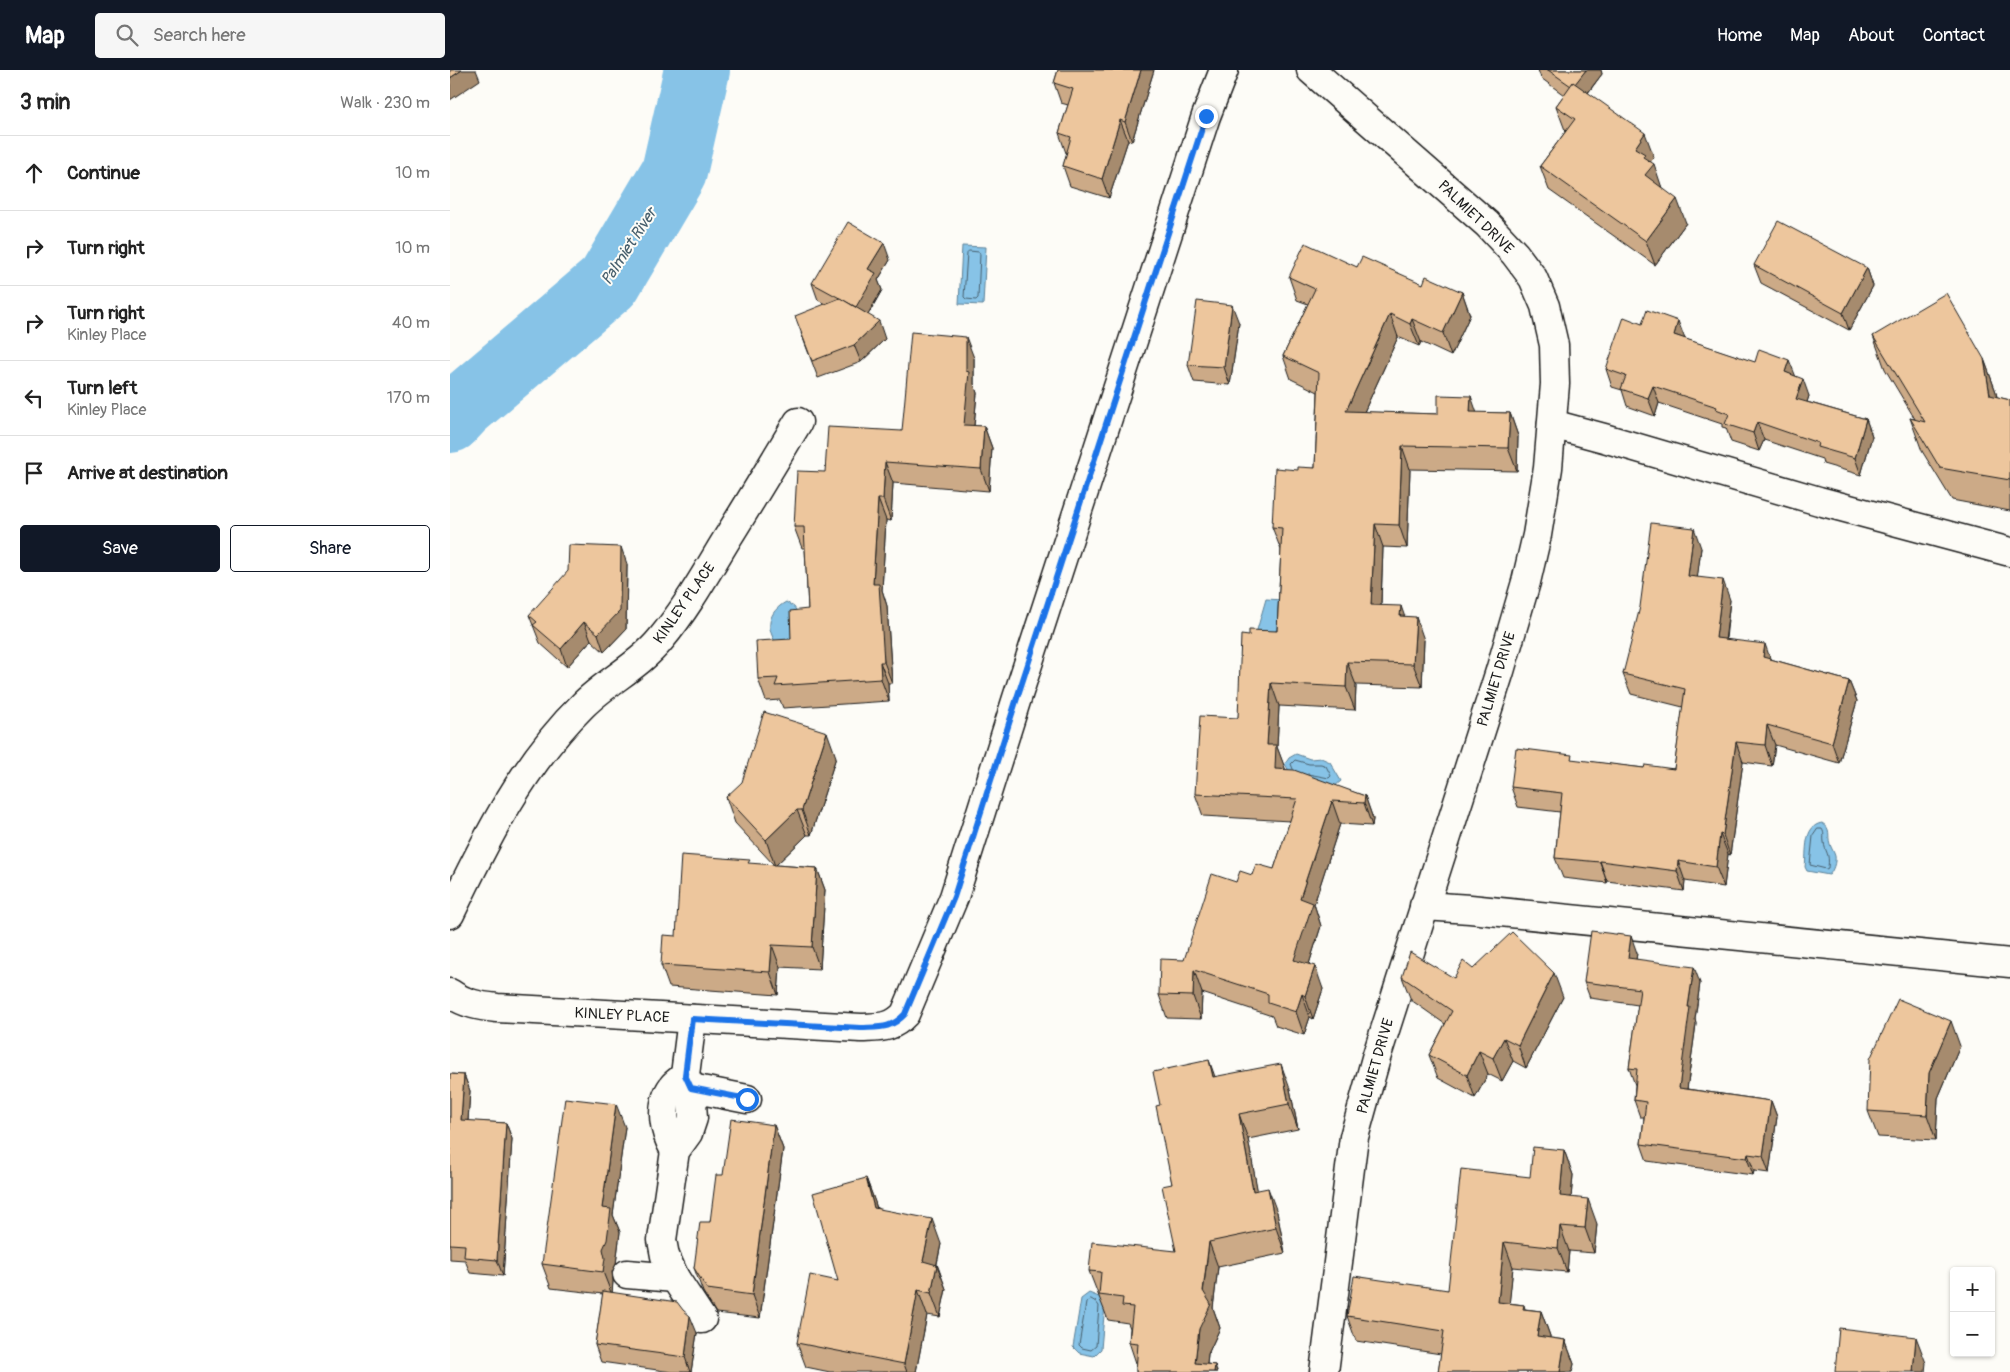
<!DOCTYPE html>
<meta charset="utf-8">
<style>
body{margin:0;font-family:Pangolin,sans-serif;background:#f6f6f6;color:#222}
.controls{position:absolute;right:15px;bottom:15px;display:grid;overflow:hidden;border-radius:5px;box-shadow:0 1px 4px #0004}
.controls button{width:45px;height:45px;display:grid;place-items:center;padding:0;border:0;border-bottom:1px solid #e0e0e0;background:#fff;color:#222;font:25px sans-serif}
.stop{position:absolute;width:15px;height:15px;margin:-11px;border:4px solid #1a73e8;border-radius:50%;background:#fff}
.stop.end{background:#1a73e8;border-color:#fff;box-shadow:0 1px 5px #0008}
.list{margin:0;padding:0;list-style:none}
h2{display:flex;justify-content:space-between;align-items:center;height:65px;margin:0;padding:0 20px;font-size:21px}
h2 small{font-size:16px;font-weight:400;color:#767676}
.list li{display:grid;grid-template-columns:32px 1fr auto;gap:15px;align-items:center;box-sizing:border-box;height:75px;padding:0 20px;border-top:1px solid #e0e0e0}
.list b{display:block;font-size:19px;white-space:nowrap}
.list p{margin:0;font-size:16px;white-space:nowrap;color:#767676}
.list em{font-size:16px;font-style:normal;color:#767676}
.actions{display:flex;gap:10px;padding:15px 20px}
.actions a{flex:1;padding:11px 0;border:1px solid #111827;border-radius:5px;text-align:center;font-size:18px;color:#111827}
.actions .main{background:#111827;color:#fff}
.icon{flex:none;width:28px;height:28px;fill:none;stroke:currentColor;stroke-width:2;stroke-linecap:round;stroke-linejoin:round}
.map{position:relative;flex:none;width:1560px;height:1302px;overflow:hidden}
header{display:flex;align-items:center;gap:30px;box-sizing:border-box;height:70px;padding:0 25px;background:#111827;color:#fff}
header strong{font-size:24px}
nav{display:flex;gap:28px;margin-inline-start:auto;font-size:18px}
.search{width:350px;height:45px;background:#f6f6f6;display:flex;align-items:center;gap:12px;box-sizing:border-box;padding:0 18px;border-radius:5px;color:#767676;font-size:19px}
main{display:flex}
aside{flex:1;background:#fff}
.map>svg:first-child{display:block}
.water{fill:#87c3e7;stroke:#5c8096}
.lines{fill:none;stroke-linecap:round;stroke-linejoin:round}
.shore{stroke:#475f6d;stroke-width:1}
.river{stroke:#87c3e7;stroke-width:66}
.minor-casing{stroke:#1c1c1c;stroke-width:31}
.minor{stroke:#fdfcf7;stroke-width:28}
.wall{fill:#ccaa87;stroke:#1c1c1c}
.shaded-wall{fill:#a68b6e;stroke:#1c1c1c}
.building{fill:#edc69d;stroke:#1c1c1c}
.route{stroke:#1a73e8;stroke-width:6}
.labels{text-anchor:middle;stroke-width:4;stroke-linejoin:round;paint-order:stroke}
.street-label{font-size:15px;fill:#1c1c1c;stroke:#fdfcf7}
.water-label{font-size:16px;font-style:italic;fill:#475f6d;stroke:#fdfcf7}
</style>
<header>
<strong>Map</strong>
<div class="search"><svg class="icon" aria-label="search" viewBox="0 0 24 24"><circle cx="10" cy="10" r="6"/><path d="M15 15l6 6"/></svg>Search here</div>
<nav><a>Home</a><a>Map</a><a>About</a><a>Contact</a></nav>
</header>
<main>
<aside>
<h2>3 min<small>Walk · 230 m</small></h2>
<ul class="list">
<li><svg class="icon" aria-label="ahead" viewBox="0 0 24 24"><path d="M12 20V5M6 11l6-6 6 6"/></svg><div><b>Continue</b></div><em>10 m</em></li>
<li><svg class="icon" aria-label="right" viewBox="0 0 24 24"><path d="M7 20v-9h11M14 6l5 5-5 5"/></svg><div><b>Turn right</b></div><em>10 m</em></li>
<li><svg class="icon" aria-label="right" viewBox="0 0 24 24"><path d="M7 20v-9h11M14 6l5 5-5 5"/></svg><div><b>Turn right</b><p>Kinley Place</p></div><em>40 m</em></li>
<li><svg class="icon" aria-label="left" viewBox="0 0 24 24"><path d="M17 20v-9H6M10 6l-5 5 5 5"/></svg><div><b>Turn left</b><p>Kinley Place</p></div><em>170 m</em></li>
<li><svg class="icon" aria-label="arrive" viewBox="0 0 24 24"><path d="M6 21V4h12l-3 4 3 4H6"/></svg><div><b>Arrive at destination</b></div></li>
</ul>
<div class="actions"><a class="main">Save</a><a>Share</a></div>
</aside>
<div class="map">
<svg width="1560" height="1302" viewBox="0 0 1560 1302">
<rect width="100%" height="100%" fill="#fdfcf7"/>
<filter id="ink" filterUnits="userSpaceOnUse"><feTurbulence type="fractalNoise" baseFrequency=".02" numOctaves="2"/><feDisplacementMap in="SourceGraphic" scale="10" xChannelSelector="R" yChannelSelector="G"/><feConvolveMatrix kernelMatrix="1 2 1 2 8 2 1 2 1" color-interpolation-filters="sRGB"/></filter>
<g filter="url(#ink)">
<!-- water -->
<g class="water">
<path d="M512,176L536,177L533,235L509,234Z"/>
<path d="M816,529L834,530L831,581L811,580L807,560Z"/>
<path d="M336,532L344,537L350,546C342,559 338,558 343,574H327C315,558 318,542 336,532Z"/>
<path d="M846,684L860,689L871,688L880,692L891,711L885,716L839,701L835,694L839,688Z"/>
<path d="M1372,753C1382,759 1377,765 1380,774C1381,778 1384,782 1385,786C1386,792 1383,801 1379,805L1357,801L1355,797C1357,782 1353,756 1372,753Z"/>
<path d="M639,1223L649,1227L655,1234L651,1279L644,1286L629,1283L623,1277L631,1229Z"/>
</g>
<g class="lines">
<!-- shore -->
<g class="shore">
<path d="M519,181L529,182L530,184L528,228L526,230L516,229L514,227L517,183Z"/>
<path d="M843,699L841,694L845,690L859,694H871L876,696L881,706L879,708L858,704"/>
<path d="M1368,759H1372C1375,764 1373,766 1374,772C1375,783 1380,782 1378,798L1376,799L1360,795L1363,766Z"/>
<path d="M641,1229L646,1232L649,1236L646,1276L641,1280L632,1278L629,1275L636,1233Z"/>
</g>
<!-- river -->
<path class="river" d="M0,350L12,337L159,212L224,102L247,0"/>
<!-- minor casing -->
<g class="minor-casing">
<g id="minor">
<path d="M861,0L1037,154L1065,184L1083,208L1095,236L1104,275L1105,314L1098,398L1087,465L1076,512L1050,601L926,988L904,1067L874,1302"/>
<path d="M1102,354L1154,368L1369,431L1560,482"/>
<path d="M974,836L1020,839L1560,893"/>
<path d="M0,844C36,769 73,694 133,635C157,611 189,596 211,569C236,539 255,505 275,472C300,432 324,392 348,352"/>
<path d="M0,923C15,934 30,936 47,938L411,958C430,957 441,959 455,944L504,827L567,628L756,46L774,0"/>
<path d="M242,949L235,1005L241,1018L243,1048L238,1063L225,1081L212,1170L215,1186L225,1208L252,1249"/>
<path d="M241,1018L297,1029"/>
<path d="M225,1081C214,1062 208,1036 223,1016C226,1012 232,1009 235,1005"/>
<path d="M177,1204L225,1208"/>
</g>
</g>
<!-- minor -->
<use href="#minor" class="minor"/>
</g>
<!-- wall -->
<g class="wall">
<path d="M608,0H704L682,71L678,70L659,128L620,116L613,96L617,83H616L609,63L618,35L611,33L604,13Z"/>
<path d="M1088,0H1151L1152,4L1138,23L1204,87L1200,92L1212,118L1236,153L1205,195L1099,120L1090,96L1116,61L1115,60L1106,36L1114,25L1091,8Z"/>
<path d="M440,190L428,210L432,220L418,245L435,269L411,292L368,308L351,263L375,234L368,230L362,213Z"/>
<path d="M1304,195L1417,198L1423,216L1399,260L1311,213Z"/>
<path d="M907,197L973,214L1012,222L1020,245L1001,286L971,272L969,276L948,267L914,342L988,344L1027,343H1060L1068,366L1067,401L960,399L957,478L933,477L931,535L954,547L974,570L972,617L906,615L905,640L829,636L827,677L835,699L915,726L923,749L922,756L890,754L864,834L871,856L859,894L873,919L863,949L860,947L854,965L826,956L822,946L752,923L751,949L717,948L709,925L734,890L786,812L802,805L824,799L840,751L753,746L745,724L788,648L799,566L827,561L831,480L822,457L848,400L865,398L868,322L841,309L833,286L858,234L847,230L839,207Z"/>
<path d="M789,253L780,315L744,312L738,295Z"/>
<path d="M1192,254L1235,269L1345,306L1359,326L1357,332L1416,349L1422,366L1411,405L1373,394L1372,389L1314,370L1309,381L1281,372L1276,358L1272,357V354L1209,333L1205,346L1177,336L1172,320L1162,317L1156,299Z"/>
<path d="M1423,266L1534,289L1546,322L1547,327L1560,330V441L1502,430L1472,381L1460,348L1465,349L1435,299Z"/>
<path d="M524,288V314L527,323L524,356H534L542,378L539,421L443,413L441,451L436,450L432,520L437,536L442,613H438L439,631L333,638L330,630L316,631L308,609L341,569L358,539L355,478H352L344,457L375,402L452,361Z"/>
<path d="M1251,478L1247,507L1280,530L1276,569L1320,589L1399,611L1407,631L1389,693L1325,675L1322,696L1293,692L1280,785L1278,784L1274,817L1235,811L1234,821L1157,811V813L1113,808L1105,788L1110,742L1068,737L1061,717L1123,690L1194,698L1224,699L1233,637L1181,624L1173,604Z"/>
<path d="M177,494L176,559L154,582L141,570L117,597L90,573L79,545Z"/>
<path d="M386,687L361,765H357L326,795L367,798L375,820L370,899L330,897L328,925L219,917L211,895L226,866L324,795L285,753L276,727Z"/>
<path d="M1187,883L1186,889L1250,913L1245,949L1246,954L1237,1019L1321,1031L1327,1047L1319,1103L1304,1101L1303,1105L1197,1091L1191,1074L1194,1047H1190L1184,1030L1185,1015L1179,998L1188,935L1140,928L1134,912Z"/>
<path d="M1023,899L1113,927L1076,998L1063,991L1052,1011L1038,1004L1025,1028L988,1008L979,985L995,954L961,930L952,907L1004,908Z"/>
<path d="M1510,976L1488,1028L1486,1070L1428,1067L1418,1041Z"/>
<path d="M0,1004L14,1005L20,1021L18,1051L56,1053L62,1069L53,1206L20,1203L15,1190L0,1189Z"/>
<path d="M765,1007L840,1019L848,1059L798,1069L807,1120L827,1142L835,1183L768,1197L763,1238L770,1258L758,1284L757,1294L765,1295L767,1302H686V1293L679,1272L680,1258L678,1253L658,1250L639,1201L726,1181L722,1114L710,1035Z"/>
<path d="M324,1055L333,1079L310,1248L266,1243L253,1222L244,1198L260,1152L273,1105Z"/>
<path d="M175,1057L163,1145L170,1162L166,1194L162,1202L163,1211L162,1222L247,1263L241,1302H222L151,1292L145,1275L153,1224L101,1218L92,1194Z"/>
<path d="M1114,1080L1123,1105L1121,1127L1147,1154L1144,1183L1119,1181L1117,1202L1063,1197L1059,1233L1074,1235L1075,1239L1091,1241L1100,1266V1268L1115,1270L1124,1294L1122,1302H988L991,1284L906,1271L897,1246L998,1220L1080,1107Z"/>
<path d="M416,1108L427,1138L491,1174L487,1194L496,1219L490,1247L477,1245L466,1302H380L356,1297L347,1273L388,1211Z"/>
</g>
<!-- shaded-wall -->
<g class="shaded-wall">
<path d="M12,0H26L30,10L0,30V8Z"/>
<path d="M691,0H704L682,71L675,52Z"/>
<path d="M1136,0H1151L1152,4L1129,34L1122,17Z"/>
<path d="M670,50L678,70L659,128L652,109Z"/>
<path d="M1195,63L1204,87L1199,94H1204L1212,118L1204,129L1185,78Z"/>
<path d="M1227,129L1236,153L1205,195L1196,171Z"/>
<path d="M434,173L440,190L428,210L432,220L412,254L406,237L418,199Z"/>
<path d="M1417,198L1423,216L1399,260L1393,243Z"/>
<path d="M1012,222L1020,245L1001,286L993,263Z"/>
<path d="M782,235L789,253L780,315L774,297Z"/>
<path d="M940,244L948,267L904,364L896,341Z"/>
<path d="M962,249L971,272L969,276L960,254Z"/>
<path d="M429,251L435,269L411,292L404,275Z"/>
<path d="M1228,251L1235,269L1224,265Z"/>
<path d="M516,267L524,288V314L527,323L522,377L514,355Z"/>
<path d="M1534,289L1546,322L1552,358L1540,325Z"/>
<path d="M1339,290L1346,307L1335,302Z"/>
<path d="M1353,309L1359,326L1352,347L1346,329Z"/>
<path d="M1203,316L1209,333L1205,346L1198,328Z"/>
<path d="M1021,326L1029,349L1020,342Z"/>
<path d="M1060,343L1068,366L1067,401L1058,378Z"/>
<path d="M1416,349L1422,366L1411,405L1405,388Z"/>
<path d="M1307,352L1314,370L1309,381L1303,363Z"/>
<path d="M534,356L542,378L539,421L531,399Z"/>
<path d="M952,376L960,399L957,478L949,455Z"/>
<path d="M435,392L443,413L441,451L433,429Z"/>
<path d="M428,429L436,450L432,520L437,536L442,613L434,592L423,514Z"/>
<path d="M925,454L933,477L930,558L921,535Z"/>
<path d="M1244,458L1251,478L1245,527L1238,506Z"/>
<path d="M171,477L177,494L176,559L154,582L148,564Z"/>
<path d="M1273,510L1280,530L1273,588L1266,568Z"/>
<path d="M951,536L959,559L950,546Z"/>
<path d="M966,547L974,570L972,617L963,594Z"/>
<path d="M134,552L141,570L117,597L111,579Z"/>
<path d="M1315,574L1322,594L1313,587Z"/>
<path d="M430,592L438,613L439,631L431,609Z"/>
<path d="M897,592L906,615L905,640L896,617Z"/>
<path d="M1399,611L1407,631L1389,693L1382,673Z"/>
<path d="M821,613L829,636L827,677L835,698L833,722L817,675Z"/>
<path d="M1317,655L1325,675L1322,696L1315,675Z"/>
<path d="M377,662L386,687L361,765L352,740Z"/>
<path d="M1286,672L1293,692L1280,785L1273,765Z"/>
<path d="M915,726L923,749L922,756L914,733Z"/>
<path d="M882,731L890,754L864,834L871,856L853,913L844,890L850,828Z"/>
<path d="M347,740L357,765L325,796L316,770Z"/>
<path d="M1270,764L1278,784L1274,817L1266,797Z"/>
<path d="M1150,791L1157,811V813L1150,792Z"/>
<path d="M1228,791L1235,811L1234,821L1227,801Z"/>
<path d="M367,798L375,820L370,899L362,877Z"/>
<path d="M1181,866L1187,883L1184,904L1178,888Z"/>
<path d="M322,875L330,897L328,925L320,902Z"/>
<path d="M865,896L873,919L863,949L855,926Z"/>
<path d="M1244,897L1250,913L1245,949L1246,954L1235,1034L1229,1018L1238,937Z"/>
<path d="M744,900L752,923L751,949L743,926Z"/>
<path d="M1104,903L1113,927L1076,998L1068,975Z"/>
<path d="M852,924L860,947L854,965L846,942Z"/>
<path d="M1501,951L1510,976L1488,1028L1486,1070L1477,1045L1479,1003Z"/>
<path d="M1054,968L1063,991L1052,1011L1043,988Z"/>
<path d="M1029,981L1038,1004L1025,1028L1017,1005Z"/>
<path d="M759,990L768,1015L763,1007Z"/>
<path d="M831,994L840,1019L848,1059L839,1034Z"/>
<path d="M14,1005L20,1021L17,1066L11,1050Z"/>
<path d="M1321,1031L1327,1047L1319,1103L1313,1086Z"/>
<path d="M166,1034L175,1057L163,1145L170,1162L166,1194L162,1202L163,1211L162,1225L153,1202L152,1138Z"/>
<path d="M789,1044L798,1069L812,1145L803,1121Z"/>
<path d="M56,1053L62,1069L53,1206L47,1190Z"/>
<path d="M324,1055L333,1079L310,1248L302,1225Z"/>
<path d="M1114,1080L1123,1105L1119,1151L1110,1126Z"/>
<path d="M1298,1084L1304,1101L1303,1105L1297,1088Z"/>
<path d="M416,1108L425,1132L433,1162L424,1138Z"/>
<path d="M818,1118L827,1142L835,1183L826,1158Z"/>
<path d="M1138,1129L1147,1154L1144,1183L1135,1158Z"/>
<path d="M482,1149L491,1174L482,1216L473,1191Z"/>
<path d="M1110,1156L1119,1181L1117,1202L1108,1178Z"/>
<path d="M759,1172L768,1197L763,1238L770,1258L758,1284L756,1302L745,1293Z"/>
<path d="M1054,1172L1063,1197L1057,1257L1048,1232Z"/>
<path d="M487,1195L496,1219L490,1247L481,1223Z"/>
<path d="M468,1220L477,1245L466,1302H457L454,1294Z"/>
<path d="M1091,1241L1100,1266L1096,1291L1087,1266Z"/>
<path d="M240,1246L247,1263L241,1302H240L235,1287Z"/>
<path d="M1466,1267L1476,1293L1475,1302H1463Z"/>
<path d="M1115,1270L1124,1294L1122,1302H1110Z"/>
<path d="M765,1295L767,1302H764Z"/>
</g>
<!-- building -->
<g class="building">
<path d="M0,0H12L0,8Z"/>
<path d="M608,0H691L675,52L670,50L652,109L613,96L621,67L609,63L623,19L604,13Z"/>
<path d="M1098,0H1136L1125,14L1123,12L1121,16Z"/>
<path d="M1123,12L1195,63L1185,78L1195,84L1193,87L1204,94L1195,105L1227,129L1196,171L1090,96L1125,49L1106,36Z"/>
<path d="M1328,151L1417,198L1393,243L1304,195Z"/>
<path d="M398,152L434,173L418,199L426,203L406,237L362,213Z"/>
<path d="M855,173L907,197L912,187L973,214L976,206L1012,222L993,263L962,249L960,254L940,244L896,341L988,344V325L1021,326L1020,342L1060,343L1058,378L952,376L949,455L925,454L921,535L951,536L950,546L966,547L963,594L897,592L896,617L821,613L817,675H826L825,699L844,700L915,726L914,733L882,731L850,828L863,833L844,890L865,896L855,926L852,924L846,942L818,933V924L744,900L743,926L709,925L710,889L734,890L762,804L786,812L790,801L802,805L806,794L824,799L847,729L745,724L750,646L788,648L791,565L799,566V560L827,561L832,458L822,457L825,398L848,400V397L865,398L869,303L833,286L865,219L839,207Z"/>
<path d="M1496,223L1534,289L1540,325L1560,330V410L1490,398L1460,348L1475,352L1423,266Z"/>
<path d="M390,228L429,251L404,275L362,291L345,246Z"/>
<path d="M747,231L782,235L774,297L738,295Z"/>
<path d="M1197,240L1228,251L1224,265L1305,292L1309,279L1339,290L1335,302L1353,309L1346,329L1416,349L1405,388L1367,377L1368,373L1307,352L1303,363L1275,354L1279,344L1266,339L1267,337L1203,316L1198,328L1171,319L1176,306L1156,299L1174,247L1192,254Z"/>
<path d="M461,262L516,267V301L519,302L514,355L534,356L531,399L435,392L433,429H428L423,514H429L434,592H430L431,609L325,616L328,608L308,609L306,571L341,569L340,541L358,539L354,457H344L347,401L375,402L378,357L452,361Z"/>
<path d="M1201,453L1244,458L1238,506L1273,510L1266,568L1315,574L1313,587L1399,611L1382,673L1317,655L1315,675L1286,672L1273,765L1270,764L1266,797L1228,791L1227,801L1150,791V792L1105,788L1112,723L1061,717L1066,678L1122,685L1121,689L1194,698L1195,695L1224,699L1235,619L1173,604L1190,537Z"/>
<path d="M119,475L171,477L170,541L148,564L134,552L111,579L83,555L87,552L79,545L118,501Z"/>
<path d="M314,642L377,662L352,740H347L316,770L276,727L292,712Z"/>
<path d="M231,785L300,790L298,793L367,798L362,877L322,875L320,902L211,895L213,865L226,866Z"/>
<path d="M1141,861L1181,866L1178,888L1244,897L1238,937H1240L1229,1018L1321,1031L1313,1086L1298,1084L1297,1088L1191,1074L1196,1032L1184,1030L1187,999L1179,998L1190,919L1134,912Z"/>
<path d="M1062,862L1104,903L1068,975L1054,968L1043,988L1029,981L1017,1005L979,985L1002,941L952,907L960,882L1004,908L1013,891L1023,899Z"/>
<path d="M1448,929L1501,951L1479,1003L1477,1045L1418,1041L1420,989Z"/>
<path d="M759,990L763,1007L831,994L839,1034L789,1044L803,1121L818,1118L826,1158L759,1172L753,1221L761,1234L749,1259L745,1293L765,1295L764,1302H686L688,1273L679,1272L683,1237L672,1236L673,1228L649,1225L651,1202L639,1201L642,1172L726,1181L712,1116L722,1114L706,1036L710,1035L703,1002Z"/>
<path d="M0,1004L14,1005L11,1050L56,1053L47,1190L14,1187L15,1175L0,1174Z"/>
<path d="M115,1028L166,1034L152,1138L161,1139L157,1170L153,1179L155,1188L153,1202L92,1194Z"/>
<path d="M281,1049L324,1055L302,1225L257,1219L244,1198L250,1152H260L266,1105H273Z"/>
<path d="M1083,1077L1114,1080L1110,1126L1138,1129L1135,1158L1110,1156L1108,1178L1054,1172L1048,1232L1074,1235L1073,1239L1091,1241L1087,1266L1115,1270L1110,1302H988L994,1261L897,1246L904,1206L998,1220L1011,1099L1080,1107Z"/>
<path d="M416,1108L424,1138L482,1149L473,1191L487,1195L481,1223L468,1220L454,1294L347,1273L360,1205L388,1211L363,1123Z"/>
<path d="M153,1221L227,1232L233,1240L240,1246L235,1287L145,1275Z"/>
<path d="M1389,1258L1466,1267L1463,1302H1385Z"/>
</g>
</g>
<g class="lines" filter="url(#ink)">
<!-- route -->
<path class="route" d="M297,1029L241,1018L235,1005L242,949L411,958C430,957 441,959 455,944L504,827L567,628L756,46"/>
</g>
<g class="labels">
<!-- street labels -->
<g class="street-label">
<text transform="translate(1026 147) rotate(44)" y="5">PALMIET DRIVE</text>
<text transform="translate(234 533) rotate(-55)" y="5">KINLEY PLACE</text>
<text transform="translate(1046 609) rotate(-73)" y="5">PALMIET DRIVE</text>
<text transform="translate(172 945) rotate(3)" y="5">KINLEY PLACE</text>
<text transform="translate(925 996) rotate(-74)" y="5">PALMIET DRIVE</text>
</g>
<!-- water labels -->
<g class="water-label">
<text transform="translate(178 176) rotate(-57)" y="6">Palmiet River</text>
</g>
</g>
</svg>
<div class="controls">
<button>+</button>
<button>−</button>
</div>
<div class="stop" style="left:297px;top:1029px"></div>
<div class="stop end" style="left:756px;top:46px"></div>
</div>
</main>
